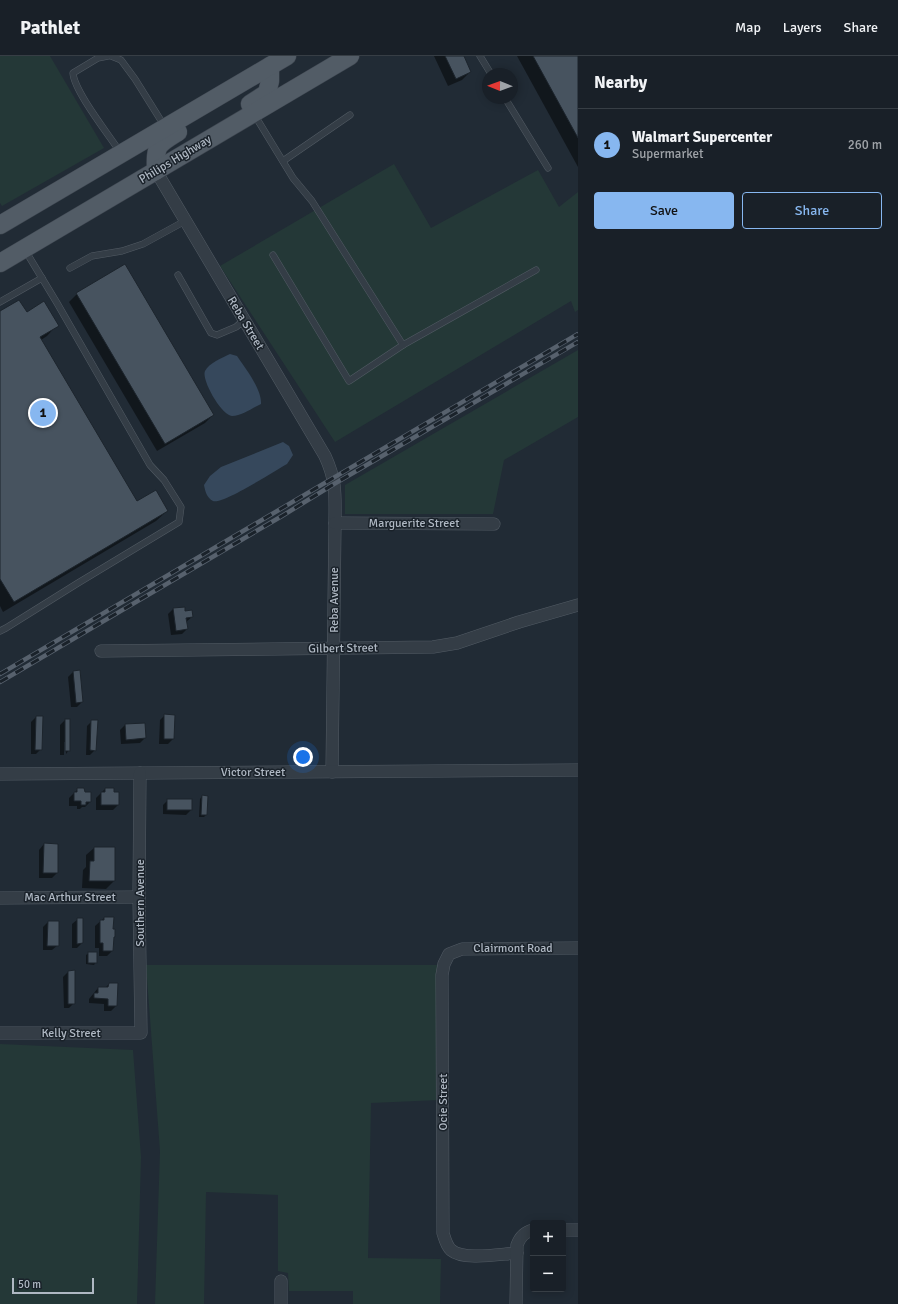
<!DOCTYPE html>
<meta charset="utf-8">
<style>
body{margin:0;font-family:Signika,sans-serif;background:#262d34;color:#f1f3f6}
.controls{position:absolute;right:12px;bottom:12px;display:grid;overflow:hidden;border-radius:4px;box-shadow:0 2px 10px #0003}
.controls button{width:36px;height:36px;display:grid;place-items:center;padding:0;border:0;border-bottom:1px solid #373e45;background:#192028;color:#f1f3f6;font:20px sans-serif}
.compass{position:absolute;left:482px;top:12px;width:36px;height:36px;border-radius:50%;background:#192028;box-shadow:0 2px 10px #0003;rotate:271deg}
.scale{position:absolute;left:12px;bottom:10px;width:82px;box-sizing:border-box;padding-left:4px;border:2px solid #afb8c3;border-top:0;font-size:11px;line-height:14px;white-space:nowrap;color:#afb8c3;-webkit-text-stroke:3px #1a222a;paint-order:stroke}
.you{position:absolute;left:303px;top:701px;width:14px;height:14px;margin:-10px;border:3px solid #fff;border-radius:50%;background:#1a73e8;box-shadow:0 0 0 6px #1a73e833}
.badge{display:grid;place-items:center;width:26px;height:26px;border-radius:50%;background:#87b7f0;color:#111;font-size:13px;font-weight:700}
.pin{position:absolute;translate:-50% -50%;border:2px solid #fff;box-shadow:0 1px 4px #0006}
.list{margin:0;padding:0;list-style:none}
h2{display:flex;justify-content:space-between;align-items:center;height:52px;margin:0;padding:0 16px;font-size:17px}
h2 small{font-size:13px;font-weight:400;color:#9fa3a8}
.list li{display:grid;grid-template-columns:26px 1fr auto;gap:12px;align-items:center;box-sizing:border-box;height:72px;padding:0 16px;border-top:1px solid #373e45}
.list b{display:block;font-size:15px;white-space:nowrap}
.list p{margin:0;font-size:13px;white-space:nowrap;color:#9fa3a8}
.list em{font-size:13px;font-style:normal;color:#9fa3a8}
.actions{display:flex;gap:8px;padding:12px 16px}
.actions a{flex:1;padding:9px 0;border:1px solid #87b7f0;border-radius:4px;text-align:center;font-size:14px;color:#87b7f0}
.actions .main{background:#87b7f0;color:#111}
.map{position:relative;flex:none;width:578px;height:1248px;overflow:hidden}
header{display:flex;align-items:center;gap:24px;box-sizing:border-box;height:56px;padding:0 20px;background:#192028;border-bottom:1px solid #373e45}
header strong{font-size:19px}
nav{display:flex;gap:22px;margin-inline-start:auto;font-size:14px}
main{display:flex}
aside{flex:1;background:#192028}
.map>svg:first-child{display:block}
.green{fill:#243837}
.water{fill:#36485c}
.shadow{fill:#0007}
.building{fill:#47535f;stroke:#1c242c}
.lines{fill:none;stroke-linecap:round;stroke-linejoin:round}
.lane-casing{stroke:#525b64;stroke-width:7}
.street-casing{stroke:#525b64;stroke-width:13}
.primary-casing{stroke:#3e4650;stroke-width:19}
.lane{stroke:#343d46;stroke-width:6}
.street{stroke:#343d46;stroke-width:12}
.primary{stroke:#525c66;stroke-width:18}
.rail-casing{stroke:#57616d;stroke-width:4.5}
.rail{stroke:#1a222a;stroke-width:3;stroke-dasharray:9;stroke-linecap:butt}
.labels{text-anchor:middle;stroke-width:3;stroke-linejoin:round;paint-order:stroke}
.street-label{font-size:12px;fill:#afb8c3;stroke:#1a222a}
</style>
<header>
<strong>Pathlet</strong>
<nav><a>Map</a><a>Layers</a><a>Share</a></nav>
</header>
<main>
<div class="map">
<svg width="578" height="1248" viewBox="0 0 578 1248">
<rect width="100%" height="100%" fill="#212b35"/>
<!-- green -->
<g class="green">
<path d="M0,0H50L104,92L2,150L0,147Z"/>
<path d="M394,108L431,172L538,114L559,151L578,136V254L575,256L571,245L335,386L220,210Z"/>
<path d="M578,294V361L504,404L493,458H345V429Z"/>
<path d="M146,909H439V1044L371,1047L368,1202L441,1203L440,1248H353V1235H289L288,1217L278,1215V1139L206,1136L204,1248H155L160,1095Z"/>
<path d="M0,988L133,994L141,1101L137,1248H0Z"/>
</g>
<!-- water -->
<g class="water">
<path d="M230,298L237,300C245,312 262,333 261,348C252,352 242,360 232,360C222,360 201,324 205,315C209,307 222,302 230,298Z"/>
<path d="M283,386L289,390L293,399L287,408C276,414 222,449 213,445C207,442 205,435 204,429L210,420L221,411Z"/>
</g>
<!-- shadow -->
<g class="shadow">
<path d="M434,0H463L470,16L462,24L448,30Z"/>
<path d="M517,0H578V111Z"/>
<path d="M77,238L213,359L205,367L157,395L69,246Z"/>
<path d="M0,256L26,257L57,269L47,280L41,284L137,446L167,455L156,465L3,556L0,550Z"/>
<path d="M173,553L185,556L192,561L186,566L187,573L182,578L171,579L168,558Z"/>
<path d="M79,615L82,646L77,651H71L68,621L73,616Z"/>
<path d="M165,659L173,683L168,688H159L160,664Z"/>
<path d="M36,661L41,693L36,698H31V666Z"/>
<path d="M65,664L69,694L66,698V686H64V699H60V669Z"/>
<path d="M92,665L95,694L90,699H86L87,670Z"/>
<path d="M125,669L145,682L140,687L121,688L120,674Z"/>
<path d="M78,733L84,737L90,746L85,751H82L80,753H77V750H69V742Z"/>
<path d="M105,733L118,749L113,754H96V742Z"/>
<path d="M202,740L206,759L204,761H199L200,743Z"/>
<path d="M168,744L191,754L186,759L163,758V749Z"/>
<path d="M44,788L57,817L52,822H39V794Z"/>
<path d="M94,792L114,825L106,833L82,832L83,814L86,811V799Z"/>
<path d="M104,862L112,882V895L107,900H99V892H95V870Z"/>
<path d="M78,863L82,887L77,892H72V868Z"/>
<path d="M48,866L58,889L52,894H43V871Z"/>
<path d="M89,897L96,906L94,909L86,908V899Z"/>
<path d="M68,916L74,947L69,952H64L63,921Z"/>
<path d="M109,928L116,950L111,955H104V948L89,947V943L98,932H105Z"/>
</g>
<!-- building -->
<g class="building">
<path d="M445,0H464L471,16L456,23Z"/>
<path d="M533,0H578V82Z"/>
<path d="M125,208L214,359L165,388L76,237Z"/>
<path d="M19,244L27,256L44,245L59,270L40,281L137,445L156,434L168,455L14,546L0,523V255Z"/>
<path d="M185,551V555L192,554L193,561L186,562L188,573L176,575L173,552Z"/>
<path d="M80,614L83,646L76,647L73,615Z"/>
<path d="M164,658L175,659L174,683H164Z"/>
<path d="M36,660H43L42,694H35Z"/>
<rect x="65" y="663" width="5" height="32"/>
<path d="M91,664H98L96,695L90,694Z"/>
<path d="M145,667L146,682L126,684L125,668Z"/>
<path d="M77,732H84L85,736H91V746H86V749H81V745H74V736H77Z"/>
<path d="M105,732H114V736H119V749H101V736H105Z"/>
<path d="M202,739L208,740L207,759H201Z"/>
<rect x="167" y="743" width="25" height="11"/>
<path d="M44,787L58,788V817H43Z"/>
<path d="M94,791H115V825H89L90,805H94Z"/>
<path d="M104,861H114L113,873H115V881H114L113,895H103V887H100V864H104Z"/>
<path d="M77,862H83V887L77,888Z"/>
<path d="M48,865H59V890H47Z"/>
<rect x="88" y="896" width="9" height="11"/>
<path d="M75,914V948H68V915Z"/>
<path d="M109,927H118L117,950H108V943L94,942V937H98V931H108Z"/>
</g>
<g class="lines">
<!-- lane casing -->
<g class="lane-casing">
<g id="lane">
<path d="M108,0L98,2L73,17C74,35 109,79 120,96"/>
<path d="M111,0L121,4L135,23L165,71"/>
<path d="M480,0L491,18"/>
<path d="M505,42L548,112"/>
<path d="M254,58L293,122L312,145L403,289"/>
<path d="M283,105L350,59"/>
<path d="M273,199L349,325L403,289L536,214"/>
<path d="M70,212L92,200L122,195L143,188L185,165"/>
<path d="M178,219L211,277L217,279L236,271L244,264"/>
<path d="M0,246L42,222"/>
<path d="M0,575L6,572L78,527L179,466L181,451L164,424L150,409L57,247L25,194"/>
</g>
</g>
<!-- street casing -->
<g class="street-casing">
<g id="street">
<path d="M156,115L325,400C337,426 335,440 335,467L332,716"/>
<path d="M335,467L494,468"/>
<path d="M101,595L433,591L457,587L519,566L578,549"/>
<path d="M0,718L578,714"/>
<path d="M0,842L139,841"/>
<path d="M0,977H141L139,841L140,717"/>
<path d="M563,1174H578"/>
<path d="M517,1197C500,1198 464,1205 451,1194C446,1189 445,1183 443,1177L442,919L444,908L449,898L462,893L578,892"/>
<path d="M281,1225V1248"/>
<path d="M516,1248L517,1189C520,1181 524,1176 533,1174"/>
</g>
</g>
<!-- primary casing -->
<g class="primary-casing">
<g id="primary">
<path d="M250,48L267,37L270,25V10"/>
<path d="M156,115C155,89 157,89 178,76"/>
<path d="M0,169L287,0"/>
<path d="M0,207L350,0"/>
</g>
</g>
<!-- lane -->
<use href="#lane" class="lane"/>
<!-- street -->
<use href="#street" class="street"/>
<!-- primary -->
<use href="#primary" class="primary"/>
<!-- rail casing -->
<g class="rail-casing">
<g id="rail">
<path d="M0,618L578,278"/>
<path d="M0,626L282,460L334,428L578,286"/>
</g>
</g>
<!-- rail -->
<use href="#rail" class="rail"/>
</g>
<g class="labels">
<!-- street labels -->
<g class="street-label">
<text transform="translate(175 103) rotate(-31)" y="4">Philips Highway</text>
<text transform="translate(246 267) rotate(59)" y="4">Reba Street</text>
<text x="414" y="471">Marguerite Street</text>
<text transform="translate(334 544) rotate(-90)" y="4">Reba Avenue</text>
<text transform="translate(343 592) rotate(-1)" y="4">Gilbert Street</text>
<text x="253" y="720">Victor Street</text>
<text x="70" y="845">Mac Arthur Street</text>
<text transform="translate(140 847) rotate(-90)" y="4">Southern Avenue</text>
<text x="513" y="896">Clairmont Road</text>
<text x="71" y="981">Kelly Street</text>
<text transform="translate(443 1046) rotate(-90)" y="4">Ocie Street</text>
</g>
</g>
</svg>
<div class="controls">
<button>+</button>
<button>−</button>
</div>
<svg class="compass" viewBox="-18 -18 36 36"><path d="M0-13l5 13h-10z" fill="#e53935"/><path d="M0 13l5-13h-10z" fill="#9fa3a8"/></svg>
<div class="scale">50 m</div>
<div class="you"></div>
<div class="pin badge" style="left:43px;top:357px">1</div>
</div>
<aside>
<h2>Nearby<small></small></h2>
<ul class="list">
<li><span class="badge">1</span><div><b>Walmart Supercenter</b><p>Supermarket</p></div><em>260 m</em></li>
</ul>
<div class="actions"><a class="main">Save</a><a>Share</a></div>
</aside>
</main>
